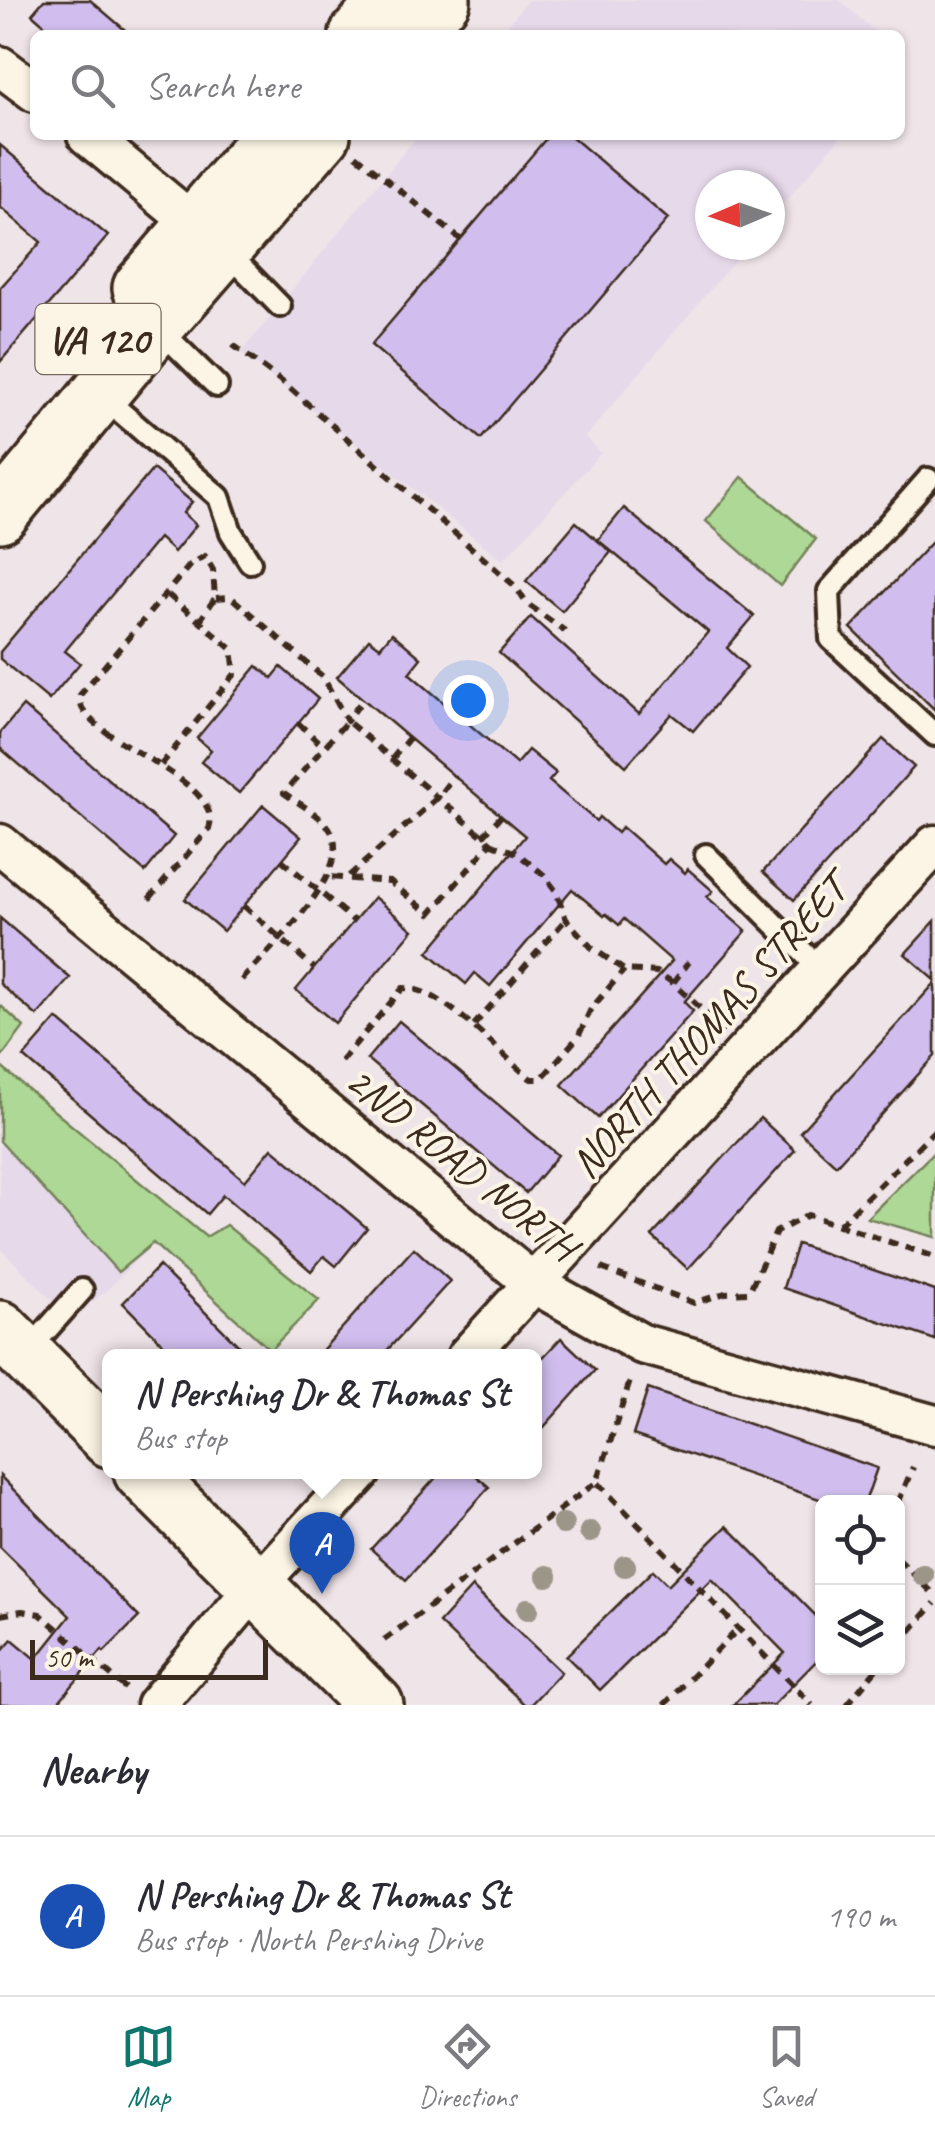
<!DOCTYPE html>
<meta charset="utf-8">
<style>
body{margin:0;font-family:Caveat,sans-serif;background:#f7f7f7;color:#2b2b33}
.controls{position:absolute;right:30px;bottom:30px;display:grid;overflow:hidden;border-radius:15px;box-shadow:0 2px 8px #0004}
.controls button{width:90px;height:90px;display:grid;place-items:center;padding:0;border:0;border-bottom:2px solid #e1e1e2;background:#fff;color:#2b2b33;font:50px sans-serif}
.compass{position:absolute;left:695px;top:170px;width:90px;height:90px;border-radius:50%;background:#fff;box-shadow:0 2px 8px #0004;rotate:268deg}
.scale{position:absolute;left:30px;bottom:25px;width:238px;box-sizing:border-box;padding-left:10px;border:5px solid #3b2a1e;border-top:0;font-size:28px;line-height:35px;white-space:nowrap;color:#3b2a1e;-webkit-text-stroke:8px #fcf5e5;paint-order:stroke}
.you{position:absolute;left:468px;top:700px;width:35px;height:35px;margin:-25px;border:8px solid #fff;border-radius:50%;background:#1a73e8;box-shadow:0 0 0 15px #1a73e833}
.badge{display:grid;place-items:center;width:65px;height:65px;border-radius:50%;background:#0f766e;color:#fff;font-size:32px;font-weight:700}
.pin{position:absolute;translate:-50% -82px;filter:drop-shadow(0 2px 5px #0008)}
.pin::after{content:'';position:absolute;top:52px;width:35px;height:30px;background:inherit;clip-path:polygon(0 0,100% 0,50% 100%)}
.popup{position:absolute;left:102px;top:1349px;width:440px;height:130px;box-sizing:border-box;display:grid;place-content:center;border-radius:15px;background:#fff;filter:drop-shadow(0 2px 8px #0005);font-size:32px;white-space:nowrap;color:#7c7c81}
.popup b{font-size:38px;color:#2b2b33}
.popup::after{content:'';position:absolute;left:50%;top:100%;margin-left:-20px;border:20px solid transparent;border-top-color:#fff}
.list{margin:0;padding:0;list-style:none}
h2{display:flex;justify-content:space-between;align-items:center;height:130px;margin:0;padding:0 40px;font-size:42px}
h2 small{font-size:32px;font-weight:400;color:#7c7c81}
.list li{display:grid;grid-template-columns:65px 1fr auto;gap:30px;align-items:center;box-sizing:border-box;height:160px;padding:0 40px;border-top:2px solid #e1e1e2}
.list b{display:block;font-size:38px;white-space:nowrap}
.list p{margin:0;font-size:32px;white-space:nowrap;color:#7c7c81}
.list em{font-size:32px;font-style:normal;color:#7c7c81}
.icon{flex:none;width:55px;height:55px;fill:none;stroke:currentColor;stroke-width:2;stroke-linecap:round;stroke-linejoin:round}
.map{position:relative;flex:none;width:935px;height:1705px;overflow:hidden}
.search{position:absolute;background:#fff;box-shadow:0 2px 8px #0004;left:30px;right:30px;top:30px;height:110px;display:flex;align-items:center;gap:25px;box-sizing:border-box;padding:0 35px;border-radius:15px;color:#7c7c81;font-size:38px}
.sheet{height:290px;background:#fff}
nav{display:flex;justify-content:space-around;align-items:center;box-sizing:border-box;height:140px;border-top:2px solid #e1e1e2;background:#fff;font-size:28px;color:#7c7c81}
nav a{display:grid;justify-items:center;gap:5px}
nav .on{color:#0f766e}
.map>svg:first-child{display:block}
.built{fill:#e6d9ea}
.green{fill:#aed895;stroke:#74815a;stroke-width:2.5}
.building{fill:#d1beef;stroke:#3b2a1e;stroke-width:2.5}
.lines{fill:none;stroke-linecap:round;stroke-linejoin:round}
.lane-casing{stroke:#3b2a1e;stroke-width:28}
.street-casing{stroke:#3b2a1e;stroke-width:45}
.secondary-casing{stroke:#3b2a1e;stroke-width:62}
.primary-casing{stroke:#3b2a1e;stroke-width:62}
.path{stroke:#3b2a1e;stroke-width:6;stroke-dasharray:10 8;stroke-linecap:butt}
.lane{stroke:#fcf5e5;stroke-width:20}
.street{stroke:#fcf5e5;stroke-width:38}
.secondary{stroke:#fcf5e5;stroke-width:55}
.primary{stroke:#fcf5e5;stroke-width:55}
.tree{fill:#9c9689}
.labels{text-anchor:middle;stroke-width:8;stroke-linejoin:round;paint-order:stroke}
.shield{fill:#fcf5e5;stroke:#75675a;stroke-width:2.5}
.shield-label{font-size:40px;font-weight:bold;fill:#3b2a1e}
.street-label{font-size:42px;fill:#3b2a1e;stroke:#fcf5e5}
</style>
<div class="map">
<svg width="935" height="1705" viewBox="0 0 935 1705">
<rect width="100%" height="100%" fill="#efe4e8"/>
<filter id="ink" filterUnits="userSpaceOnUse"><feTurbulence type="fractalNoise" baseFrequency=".01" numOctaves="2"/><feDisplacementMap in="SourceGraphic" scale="20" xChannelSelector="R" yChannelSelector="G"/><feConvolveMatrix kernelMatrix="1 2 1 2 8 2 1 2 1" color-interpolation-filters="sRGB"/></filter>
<g filter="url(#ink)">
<!-- built -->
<g class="built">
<path d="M528,0H839L879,35H499Z"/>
<path d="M418,135H842L770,219V185H710V245H748L585,437L601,453L503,560L241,353Z"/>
<path d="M0,1085L169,1228L108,1289L71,1319L0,1248Z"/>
</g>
<!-- green -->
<g class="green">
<path d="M742,477L816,539L780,586L706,521Z"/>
<path d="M0,1005L24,1027L0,1059Z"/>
<path d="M0,1066L206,1237L226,1225L319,1300L270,1350L153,1243L118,1272L0,1141Z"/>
<path d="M935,1151V1237L867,1218Z"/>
</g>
<!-- building -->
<g class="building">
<path d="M44,0H90L131,35H56L32,14Z"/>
<path d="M549,135H570L668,219L481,439L371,345Z"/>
<path d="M0,145L108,236L0,362V288L41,242L0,207Z"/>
<path d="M153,469L192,502L183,513L196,525L174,552L159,538L65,651L80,663L49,700L0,659V652Z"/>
<path d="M624,508L754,616L727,648L747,667L693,731L672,714L626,766L499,653L531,617L639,714L708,632L598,540Z"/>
<path d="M576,522L611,552L562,611L526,581Z"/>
<path d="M935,539V710L851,628Z"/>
<path d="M392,633L421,658L409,673L516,764L528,750L556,773L549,781L596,821L599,817L617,833L622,827L664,864L669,859L685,873L688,869L713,891L707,897L746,931L684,1002L693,1011L598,1118L562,1085L672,961L624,919L619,925L606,914L604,916L572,889L490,986L475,973L466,984L428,952L525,836L337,677L369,639L380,647Z"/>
<path d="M257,666L272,678L281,667L318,699L239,793L201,762L211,750L197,738Z"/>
<path d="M23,706L174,836L145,872L0,748V733Z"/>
<path d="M883,739L914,767L794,900L763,872Z"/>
<path d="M263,805L301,837L223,931L185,899Z"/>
<path d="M374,897L413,930L335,1023L296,990Z"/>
<path d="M0,918L70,978L37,1016L0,984Z"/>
<path d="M935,921V980L905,954Z"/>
<path d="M935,983V1056L836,1165L800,1132Z"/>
<path d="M57,1019L245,1181L272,1148L367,1228L336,1266L324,1256L311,1271L223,1195L207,1214L24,1057Z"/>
<path d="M399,1021L558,1155L526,1193L367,1059Z"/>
<path d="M760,1118L795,1150L688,1269L652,1236Z"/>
<path d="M797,1244L935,1291V1340L783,1288Z"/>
<path d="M414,1248L450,1281L382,1356H317Z"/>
<path d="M159,1266L249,1356H175L123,1303Z"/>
<path d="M561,1338L595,1370L534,1438V1367Z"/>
<path d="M648,1389L877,1468L865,1502H828L633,1435Z"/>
<path d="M441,1472H472L489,1487L406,1580L371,1549Z"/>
<path d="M0,1476L139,1617L104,1652L102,1650L56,1705H0V1653L12,1639L36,1659L70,1616L0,1547Z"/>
<path d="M727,1526L816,1616L822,1610V1655L773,1705H733L785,1653L712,1579L600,1690L566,1656L653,1570L668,1585Z"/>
<path d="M472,1587L561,1672L530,1705H525L439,1623Z"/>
</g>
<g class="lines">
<!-- lane casing -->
<g class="lane-casing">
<g id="lane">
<path d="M226,251L280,306"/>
<path d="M157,327L217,386"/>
<path d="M101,395L219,497L231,532L250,562"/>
<path d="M928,479L829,591L831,639L935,735"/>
<path d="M706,855L821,970"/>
<path d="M26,1353L82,1290"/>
</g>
</g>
<!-- street casing -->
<g class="street-casing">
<g id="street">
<path d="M0,66L35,92"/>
<path d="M87,135L212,239"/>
<path d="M0,844L533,1283L642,1344L935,1425"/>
<path d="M467,1356L935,845"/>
<path d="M156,1705L256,1586L361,1472"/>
</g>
</g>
<!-- secondary casing -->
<g class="secondary-casing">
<g id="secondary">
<path d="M0,1329L110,1439"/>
<path d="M142,1472L375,1705"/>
</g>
</g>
<!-- primary casing -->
<g class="primary-casing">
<g id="primary">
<path d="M358,35L388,0"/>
<path d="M411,35L442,0"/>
<path d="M141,288L272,135"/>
<path d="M0,514L156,326L322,135"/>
</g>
</g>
<!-- path -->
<g class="path">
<path d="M356,155L460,239"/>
<path d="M233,345L285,384L516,587L526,603L565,631"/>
<path d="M199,622L215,598"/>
<path d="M298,723L324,747"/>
<path d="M392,759L409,738"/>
<path d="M161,765L235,674L232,649L166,593"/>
<path d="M483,836L501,816"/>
<path d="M490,843L517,853L544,875L556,891L566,919L591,947L624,970L657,972L673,983L725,1031"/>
<path d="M282,860L354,921"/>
<path d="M349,876L437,798L454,776"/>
<path d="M149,899L209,829C227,777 71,737 80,695L190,565L205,556L213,570L215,598L231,597L323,677L347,721L363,699"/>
<path d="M244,906L314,968"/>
<path d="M242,980C268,950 352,874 332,833C324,816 299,804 284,793L347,721L491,843L430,914L390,882L329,877"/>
<path d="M673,983L689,962"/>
<path d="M934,994H935"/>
<path d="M474,1025L566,919"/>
<path d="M341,1061L403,988C445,988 499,1054 531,1079H541L578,1037L591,1009L624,970"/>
<path d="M839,1225L935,1130"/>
<path d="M601,1268L694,1303L725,1293L749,1292L776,1232L808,1215L935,1257"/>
<path d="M598,1483L812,1705"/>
<path d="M898,1503L913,1467"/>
<path d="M898,1559L935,1595"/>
<path d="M0,1615L22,1611L40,1614L129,1691"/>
<path d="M384,1640L597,1482L632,1375"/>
<path d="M898,1645L935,1603"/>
<path d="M664,1705L738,1629"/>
<path d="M847,1705L877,1668"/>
</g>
<!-- lane -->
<use href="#lane" class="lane"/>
<!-- street -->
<use href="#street" class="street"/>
<!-- secondary -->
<use href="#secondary" class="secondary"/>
<!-- primary -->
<use href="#primary" class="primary"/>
</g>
<!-- trees -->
<g class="tree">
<circle cx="563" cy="1524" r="11"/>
<circle cx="590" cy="1532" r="11"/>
<circle cx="625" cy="1566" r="11"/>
<circle cx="923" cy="1575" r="11"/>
<circle cx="547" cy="1576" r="11"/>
<circle cx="528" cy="1609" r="11"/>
</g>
</g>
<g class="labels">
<!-- shield labels -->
<rect class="shield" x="35.5" y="304" width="125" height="70" rx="8"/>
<g class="shield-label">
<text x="98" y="353">VA 120</text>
</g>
<!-- street labels -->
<g class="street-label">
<text transform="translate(708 1026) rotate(-48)" y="15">NORTH THOMAS STREET</text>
<text transform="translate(462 1162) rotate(39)" y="15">2ND ROAD NORTH</text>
</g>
</g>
</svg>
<div class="controls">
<button><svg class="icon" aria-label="locate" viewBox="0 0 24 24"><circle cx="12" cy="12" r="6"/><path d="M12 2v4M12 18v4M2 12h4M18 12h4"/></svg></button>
<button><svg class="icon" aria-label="layers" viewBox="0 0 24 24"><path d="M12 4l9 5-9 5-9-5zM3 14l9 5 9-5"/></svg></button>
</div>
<svg class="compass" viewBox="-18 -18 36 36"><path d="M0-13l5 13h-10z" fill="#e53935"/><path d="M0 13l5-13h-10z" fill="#7c7c81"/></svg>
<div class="scale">50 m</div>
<div class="you"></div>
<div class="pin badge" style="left:322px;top:1594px;background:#1a4fb4">A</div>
<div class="popup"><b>N Pershing Dr &amp; Thomas St</b>Bus stop</div>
<div class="search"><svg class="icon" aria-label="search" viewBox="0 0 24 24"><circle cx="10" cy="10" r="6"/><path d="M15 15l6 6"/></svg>Search here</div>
</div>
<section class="sheet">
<h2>Nearby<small></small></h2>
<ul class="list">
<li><span class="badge" style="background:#1a4fb4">A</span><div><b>N Pershing Dr &amp; Thomas St</b><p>Bus stop · North Pershing Drive</p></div><em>190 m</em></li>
</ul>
</section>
<nav>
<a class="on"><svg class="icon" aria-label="map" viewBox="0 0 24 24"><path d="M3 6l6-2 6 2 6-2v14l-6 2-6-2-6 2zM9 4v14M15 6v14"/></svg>Map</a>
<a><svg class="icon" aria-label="directions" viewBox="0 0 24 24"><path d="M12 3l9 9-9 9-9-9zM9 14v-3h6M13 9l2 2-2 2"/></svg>Directions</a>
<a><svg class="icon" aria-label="saved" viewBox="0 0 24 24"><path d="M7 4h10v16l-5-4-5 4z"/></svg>Saved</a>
</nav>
